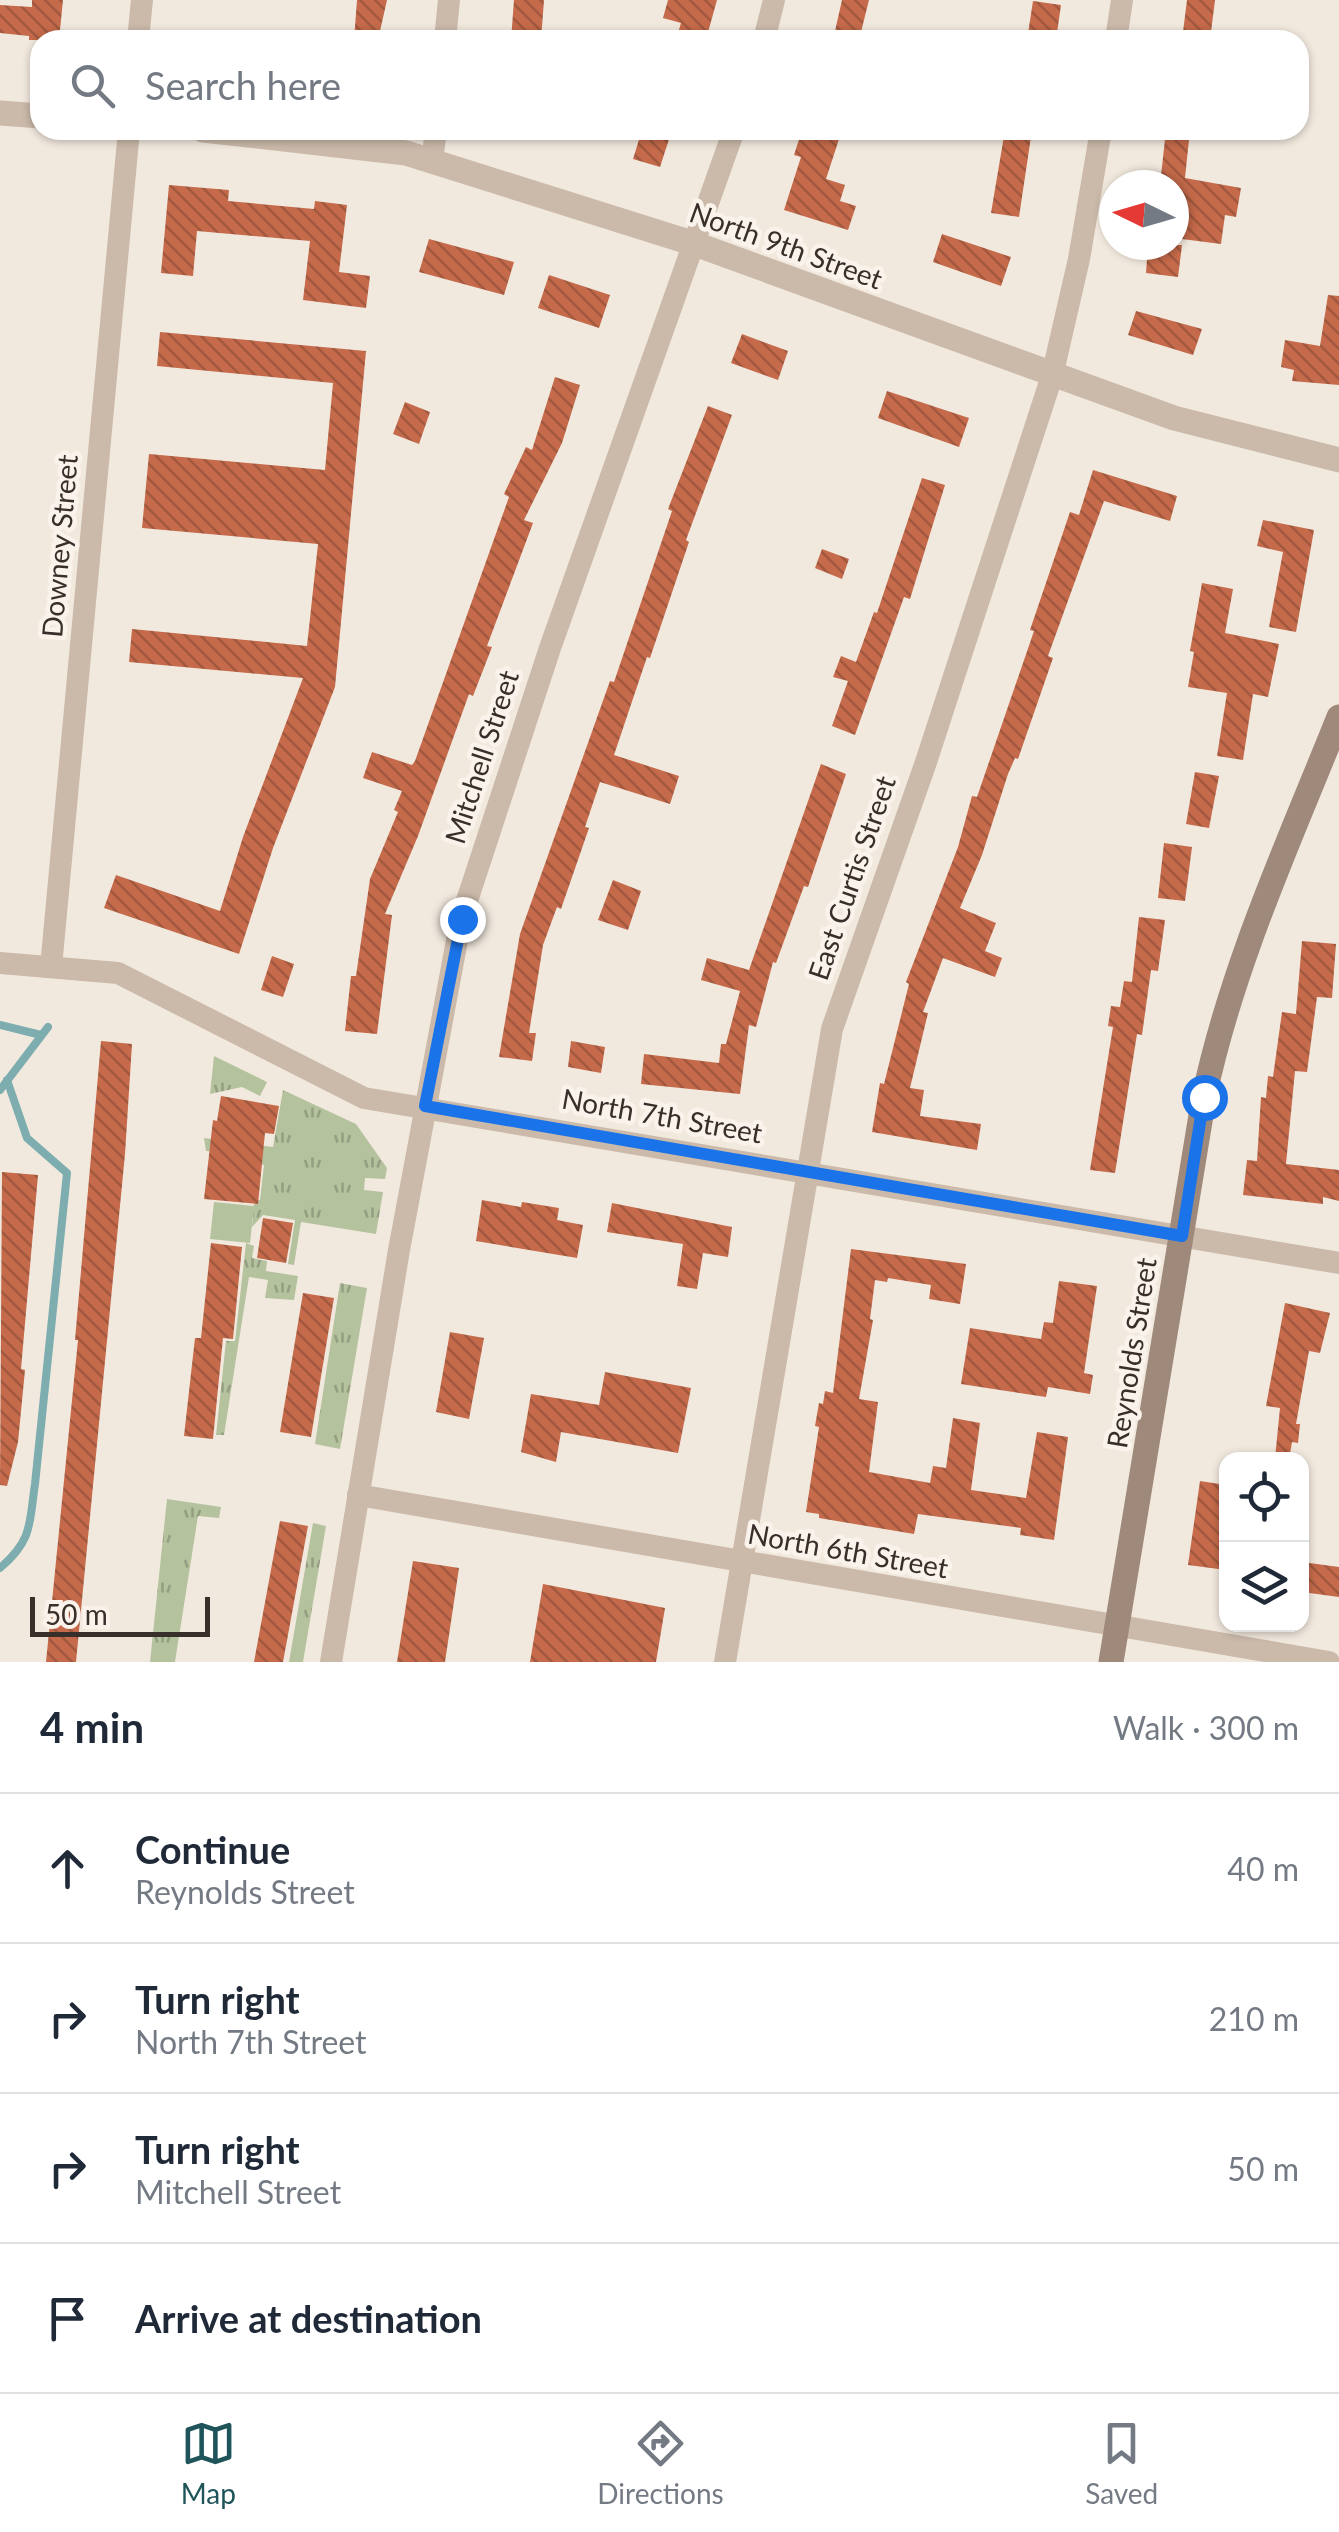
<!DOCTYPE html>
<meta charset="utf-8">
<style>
body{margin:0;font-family:Lato,sans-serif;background:#f2f2f3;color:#1f2937}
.controls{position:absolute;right:30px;bottom:30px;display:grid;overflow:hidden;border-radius:20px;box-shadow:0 2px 8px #0004}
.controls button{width:90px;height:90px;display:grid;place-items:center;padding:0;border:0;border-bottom:2px solid #e0e1e3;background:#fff;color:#1f2937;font:50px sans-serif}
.compass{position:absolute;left:1099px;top:170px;width:90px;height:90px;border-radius:50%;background:#fff;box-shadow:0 2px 8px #0004;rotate:275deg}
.scale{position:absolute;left:30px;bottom:25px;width:180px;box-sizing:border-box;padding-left:10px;border:5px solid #382e2a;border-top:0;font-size:28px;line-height:35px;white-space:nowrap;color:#382e2a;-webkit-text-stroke:8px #faf3eb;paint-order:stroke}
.stop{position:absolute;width:30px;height:30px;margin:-22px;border:8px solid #1a73e8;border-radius:50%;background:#fff}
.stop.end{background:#1a73e8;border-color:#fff;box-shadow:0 2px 10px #0008}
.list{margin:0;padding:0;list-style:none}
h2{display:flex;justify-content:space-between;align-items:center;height:130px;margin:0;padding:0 40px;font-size:42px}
h2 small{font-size:32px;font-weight:400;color:#747a83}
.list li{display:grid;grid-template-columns:65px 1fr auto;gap:30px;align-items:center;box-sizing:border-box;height:150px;padding:0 40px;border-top:2px solid #e0e1e3}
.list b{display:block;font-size:38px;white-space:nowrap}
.list p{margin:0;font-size:32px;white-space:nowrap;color:#747a83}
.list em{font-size:32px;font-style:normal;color:#747a83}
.icon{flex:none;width:55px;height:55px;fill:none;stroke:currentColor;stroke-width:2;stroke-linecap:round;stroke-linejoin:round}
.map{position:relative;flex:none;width:1339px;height:1662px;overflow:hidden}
.search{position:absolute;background:#fff;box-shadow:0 2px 8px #0004;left:30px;right:30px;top:30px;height:110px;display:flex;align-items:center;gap:25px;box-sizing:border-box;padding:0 35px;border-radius:30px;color:#747a83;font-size:38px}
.sheet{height:730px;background:#fff}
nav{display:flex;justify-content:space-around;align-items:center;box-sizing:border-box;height:140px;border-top:2px solid #e0e1e3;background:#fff;font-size:28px;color:#747a83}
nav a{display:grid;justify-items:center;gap:5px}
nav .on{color:#1f555a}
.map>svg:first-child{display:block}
.grass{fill:url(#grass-tufts)}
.park{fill:#b5c29e}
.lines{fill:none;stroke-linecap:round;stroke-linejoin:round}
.stream{stroke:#7dadaf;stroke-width:8}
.building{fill:url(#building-back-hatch)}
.minor{stroke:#cbbaaa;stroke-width:22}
.tertiary{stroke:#cbbaaa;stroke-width:25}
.secondary{stroke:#9f897b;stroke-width:25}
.route{stroke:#1a73e8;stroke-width:12}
.labels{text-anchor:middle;stroke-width:9;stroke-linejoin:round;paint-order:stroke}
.street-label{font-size:28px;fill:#382e2a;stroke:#faf3eb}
</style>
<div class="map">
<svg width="1339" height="1662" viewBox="0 0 1339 1662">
<defs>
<pattern id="grass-tufts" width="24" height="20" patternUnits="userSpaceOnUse" patternTransform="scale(2.5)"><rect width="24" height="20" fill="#b5c29e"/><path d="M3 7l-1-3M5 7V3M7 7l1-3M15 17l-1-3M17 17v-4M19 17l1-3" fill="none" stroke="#949e81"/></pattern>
<pattern id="building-back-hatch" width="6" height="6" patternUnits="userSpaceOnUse" patternTransform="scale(2.5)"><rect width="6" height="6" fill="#c56a4a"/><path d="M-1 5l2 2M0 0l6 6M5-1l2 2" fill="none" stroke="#a1583e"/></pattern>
</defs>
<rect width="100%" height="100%" fill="#f2e9de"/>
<!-- grass -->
<g class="grass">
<path d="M214,1056L267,1082L260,1096L242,1087L210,1094Z"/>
<path d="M283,1090L356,1124L387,1168L385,1179L365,1178L364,1190L383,1192L376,1234L301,1222L294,1265L288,1264L295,1220L263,1215L252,1227L254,1203L233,1197L260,1200L264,1165L235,1162L236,1154L206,1151L204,1138L273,1147Z"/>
<path d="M246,1243L254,1246L252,1258L267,1261L266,1271L298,1276L294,1300L265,1298L268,1280L249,1277L224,1435H216L226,1341H235Z"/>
<path d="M340,1283L367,1288L340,1449L315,1444Z"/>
<path d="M167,1499L221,1507L219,1518L198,1516L175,1662H150Z"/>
<path d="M313,1523L326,1526L303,1662H289Z"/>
</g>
<!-- park -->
<path class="park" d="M214,1202L254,1206L250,1243L210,1239Z"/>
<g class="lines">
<!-- stream -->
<g class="stream">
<path d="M0,1025L41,1035"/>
<path d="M0,1090L48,1027"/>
<path d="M0,1568C33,1540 29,1524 35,1484L67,1173L27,1138L7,1080"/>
</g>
</g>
<!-- building -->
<g class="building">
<path d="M32,0H63L59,40H29V36L0,33V5L32,7Z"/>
<path d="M357,0H387L378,40H354Z"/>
<path d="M514,0H544L541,40H511Z"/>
<path d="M668,0H717L707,36L697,33L696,39L678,33L681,23L663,18Z"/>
<path d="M842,0H869L859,40H833Z"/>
<path d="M1187,0H1215L1210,40H1182Z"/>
<path d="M1033,1L1061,5L1056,40H1027Z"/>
<path d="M642,130H672L660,167L633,159Z"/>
<path d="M802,130H842L826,179L845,185L840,201L856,206L848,230L784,210L801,157L794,155Z"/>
<path d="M1005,130H1032L1019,217L991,213Z"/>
<path d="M1166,130H1190L1185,178L1241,188L1236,217L1225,215L1221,244L1174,238V185H1160Z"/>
<path d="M169,185L229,190L228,201L314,209L315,201L347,205L339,272L370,276L366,308L303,300L310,241L197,231L193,276L161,273Z"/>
<path d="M942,234L1011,257L1001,286L933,262Z"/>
<path d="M429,239L514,262L504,295L419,272Z"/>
<path d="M1148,245H1182L1178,277L1146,273Z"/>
<path d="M549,275L610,295L599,328L538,308Z"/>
<path d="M1328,295L1339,296V385L1292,381L1294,370L1281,367L1285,340L1320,346Z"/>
<path d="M1136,311L1202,329L1193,355L1128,335Z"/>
<path d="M160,332L366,351L335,687L273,848L239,954L104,908L116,875L220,911L243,837L303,678L129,662L132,629L307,646L318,544L142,528L149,454L325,470L333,383L157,366Z"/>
<path d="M742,334L788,351L778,380L731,363Z"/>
<path d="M555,377L580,385L562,443L524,520L533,523L487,646L492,647L473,696L469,694L418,836L385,914L392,915L377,1034L345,1031L351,976H356L370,879L398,812L394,810L402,791L363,778L372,752L412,765L415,761L509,497L504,494L526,447L532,450Z"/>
<path d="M887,391L969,418L959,447L878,418Z"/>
<path d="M405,402L430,412L419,444L393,434Z"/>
<path d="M708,406L732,415L686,540L689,542L650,658L647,657L614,755L679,776L670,804L600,782L585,827L589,828L561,909L557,907L543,945L529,1033H536L532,1061L499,1057L520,934L610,681L614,682L672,511L668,509Z"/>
<path d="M1093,470L1177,496L1170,521L1104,501L1048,656L1053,658L1018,759L1015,758L1008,774L982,855L960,908L996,923L985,951L1002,958L995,977L943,958L923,1012L928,1013L910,1088L924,1090L920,1116L981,1124L977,1150L872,1132L880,1083L884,1084L909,984L906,982L958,847L972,796L977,797L1034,631L1030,630L1070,512L1079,515Z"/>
<path d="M922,478L945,485L910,599L904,597L855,735L832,726L848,681L833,677L841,656L856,662L874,612L877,613Z"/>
<path d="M1263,520L1314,530L1296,632L1269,627L1283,552L1257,546Z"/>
<path d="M822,549L849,559L842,579L815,568Z"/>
<path d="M1202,583L1233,589L1225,633L1279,644L1268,697L1253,694L1243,760L1217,756L1227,693L1188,687L1194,652L1190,651Z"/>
<path d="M821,764L846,774L808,887L804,886L776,963L773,962L756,1027L749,1025L740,1094L641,1084L644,1054L719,1063L721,1044H726L740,991L701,980L707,958L749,970Z"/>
<path d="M1195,772L1219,776L1209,828L1186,824Z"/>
<path d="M1164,843L1192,847L1185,901L1158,898Z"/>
<path d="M613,880L641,891L628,930L598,920Z"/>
<path d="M1139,917L1165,920L1158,971L1151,970L1142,1035L1137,1034L1115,1173L1090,1170L1113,1027L1108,1026L1111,1006L1120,1007L1124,981L1132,982Z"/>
<path d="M1302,941L1336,944L1332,998L1317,997L1307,1072L1295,1071L1286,1164L1339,1170V1201L1323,1197V1204L1243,1195L1247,1160L1257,1161L1261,1097L1266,1098L1268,1076L1273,1077L1282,1012L1296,1014Z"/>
<path d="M272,956L294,964L283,997L261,990Z"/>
<path d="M101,1041L132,1044L125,1154L76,1662H46L78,1340H75Z"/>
<path d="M571,1041L605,1047L601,1073L568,1067Z"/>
<path d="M221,1096L279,1106L274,1134L265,1133L258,1204L204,1199L213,1120L217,1121Z"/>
<path d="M2,1172L38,1175L21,1369L25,1370L18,1442L7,1486L0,1485Z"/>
<path d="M482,1200L521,1207L522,1202L559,1208L557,1220L583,1225L577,1258L476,1241Z"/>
<path d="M612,1203L732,1227L728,1257L703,1253L697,1289L677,1286L683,1244L607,1232Z"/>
<path d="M263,1218L293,1223L286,1263L257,1258Z"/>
<path d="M211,1243L242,1247L233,1339L223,1338L213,1439L184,1436L195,1338H201Z"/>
<path d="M851,1249L966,1264L960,1304L929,1299L931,1285L888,1278L887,1282L875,1280L870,1319L873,1320L859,1399L878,1402L869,1472L930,1483L933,1466L946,1468L953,1418L980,1423L971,1490L1026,1498L1037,1432L1068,1437L1054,1540L1020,1535L1021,1528L918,1514L914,1534L819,1518V1514L806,1512L819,1427L815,1426L819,1403L823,1404L825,1391L833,1393Z"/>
<path d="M1059,1281L1097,1286L1084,1373L1093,1375L1090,1394L1048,1387L1046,1397L961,1384L970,1328L1041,1339L1044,1322L1053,1323Z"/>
<path d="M303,1293L334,1298L311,1437L280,1432Z"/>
<path d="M1285,1303L1330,1313L1320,1353L1309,1351L1296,1424H1300L1298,1443L1292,1442L1289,1460L1275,1458L1280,1408L1266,1406Z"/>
<path d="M450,1332L484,1338L469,1419L436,1412Z"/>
<path d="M605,1372L691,1388L678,1453L561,1432L556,1462L521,1452L531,1394L599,1405Z"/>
<path d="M1200,1481L1226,1485V1570L1188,1565Z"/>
<path d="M280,1521L308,1526L283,1662H254Z"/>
<path d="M413,1561L459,1568L445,1662H397Z"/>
<path d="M1302,1562L1339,1567V1597L1302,1592Z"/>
<path d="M543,1584L665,1608L656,1662H530Z"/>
</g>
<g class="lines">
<!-- minor -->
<g class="minor">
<path d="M138,40L142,0"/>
<path d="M445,40L449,0"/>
<path d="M764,40L774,0"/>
<path d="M1116,40L1122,0"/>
<path d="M432,161L436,130"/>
<path d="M0,963L118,973L364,1098L1339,1263"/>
<path d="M51,967L129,130"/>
<path d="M358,1495L1329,1662"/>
<path d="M331,1662L399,1250L461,919L550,648L734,130"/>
<path d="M725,1662L832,1029L926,762L1052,376L1079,259L1101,130"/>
</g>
<!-- tertiary -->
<g class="tertiary">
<path d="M0,113L40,116"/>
<path d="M203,130L406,153L695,244L1174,418L1339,460"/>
</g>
<!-- secondary -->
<path class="secondary" d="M1111,1662L1204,1097C1232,965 1289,842 1339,717"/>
</g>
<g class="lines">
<!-- route -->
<path class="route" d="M462,919L425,1106L1182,1236L1204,1097"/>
</g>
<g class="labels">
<!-- street labels -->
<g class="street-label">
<text transform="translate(786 246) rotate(20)" y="10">North 9th Street</text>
<text transform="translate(60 546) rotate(-85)" y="10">Downey Street</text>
<text transform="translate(482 757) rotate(-72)" y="10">Mitchell Street</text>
<text transform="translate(852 878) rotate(-71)" y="10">East Curtis Street</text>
<text transform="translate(662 1116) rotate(10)" y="10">North 7th Street</text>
<text transform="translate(1132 1353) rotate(-81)" y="10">Reynolds Street</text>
<text transform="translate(848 1551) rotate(10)" y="10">North 6th Street</text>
</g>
</g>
</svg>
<div class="controls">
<button><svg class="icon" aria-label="locate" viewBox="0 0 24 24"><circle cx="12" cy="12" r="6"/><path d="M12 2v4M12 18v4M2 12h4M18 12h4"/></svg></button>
<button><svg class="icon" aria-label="layers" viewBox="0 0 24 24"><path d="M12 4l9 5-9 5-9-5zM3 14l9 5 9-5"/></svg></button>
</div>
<svg class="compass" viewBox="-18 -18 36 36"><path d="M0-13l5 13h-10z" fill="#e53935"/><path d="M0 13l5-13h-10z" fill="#747a83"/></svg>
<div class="scale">50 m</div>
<div class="stop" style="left:1204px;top:1097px"></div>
<div class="stop end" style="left:462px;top:919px"></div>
<div class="search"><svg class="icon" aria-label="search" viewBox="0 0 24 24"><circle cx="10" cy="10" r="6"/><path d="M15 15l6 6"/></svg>Search here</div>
</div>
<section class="sheet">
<h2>4 min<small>Walk · 300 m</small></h2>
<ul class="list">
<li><svg class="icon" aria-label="ahead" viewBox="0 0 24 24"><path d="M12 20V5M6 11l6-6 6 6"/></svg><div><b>Continue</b><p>Reynolds Street</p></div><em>40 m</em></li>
<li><svg class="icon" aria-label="right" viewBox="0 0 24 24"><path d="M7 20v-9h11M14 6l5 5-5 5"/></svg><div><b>Turn right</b><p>North 7th Street</p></div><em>210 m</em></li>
<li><svg class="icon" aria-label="right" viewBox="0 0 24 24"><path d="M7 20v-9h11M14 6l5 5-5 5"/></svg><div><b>Turn right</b><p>Mitchell Street</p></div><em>50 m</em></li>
<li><svg class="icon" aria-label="arrive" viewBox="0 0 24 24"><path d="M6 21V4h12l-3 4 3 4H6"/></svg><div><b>Arrive at destination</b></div></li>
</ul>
</section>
<nav>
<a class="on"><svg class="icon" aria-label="map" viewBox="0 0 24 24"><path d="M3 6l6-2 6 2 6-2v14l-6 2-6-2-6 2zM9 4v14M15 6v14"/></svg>Map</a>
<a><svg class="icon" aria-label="directions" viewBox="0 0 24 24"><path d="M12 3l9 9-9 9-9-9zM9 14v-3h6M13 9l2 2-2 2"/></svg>Directions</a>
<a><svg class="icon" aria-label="saved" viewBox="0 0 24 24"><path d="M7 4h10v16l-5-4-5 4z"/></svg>Saved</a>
</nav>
